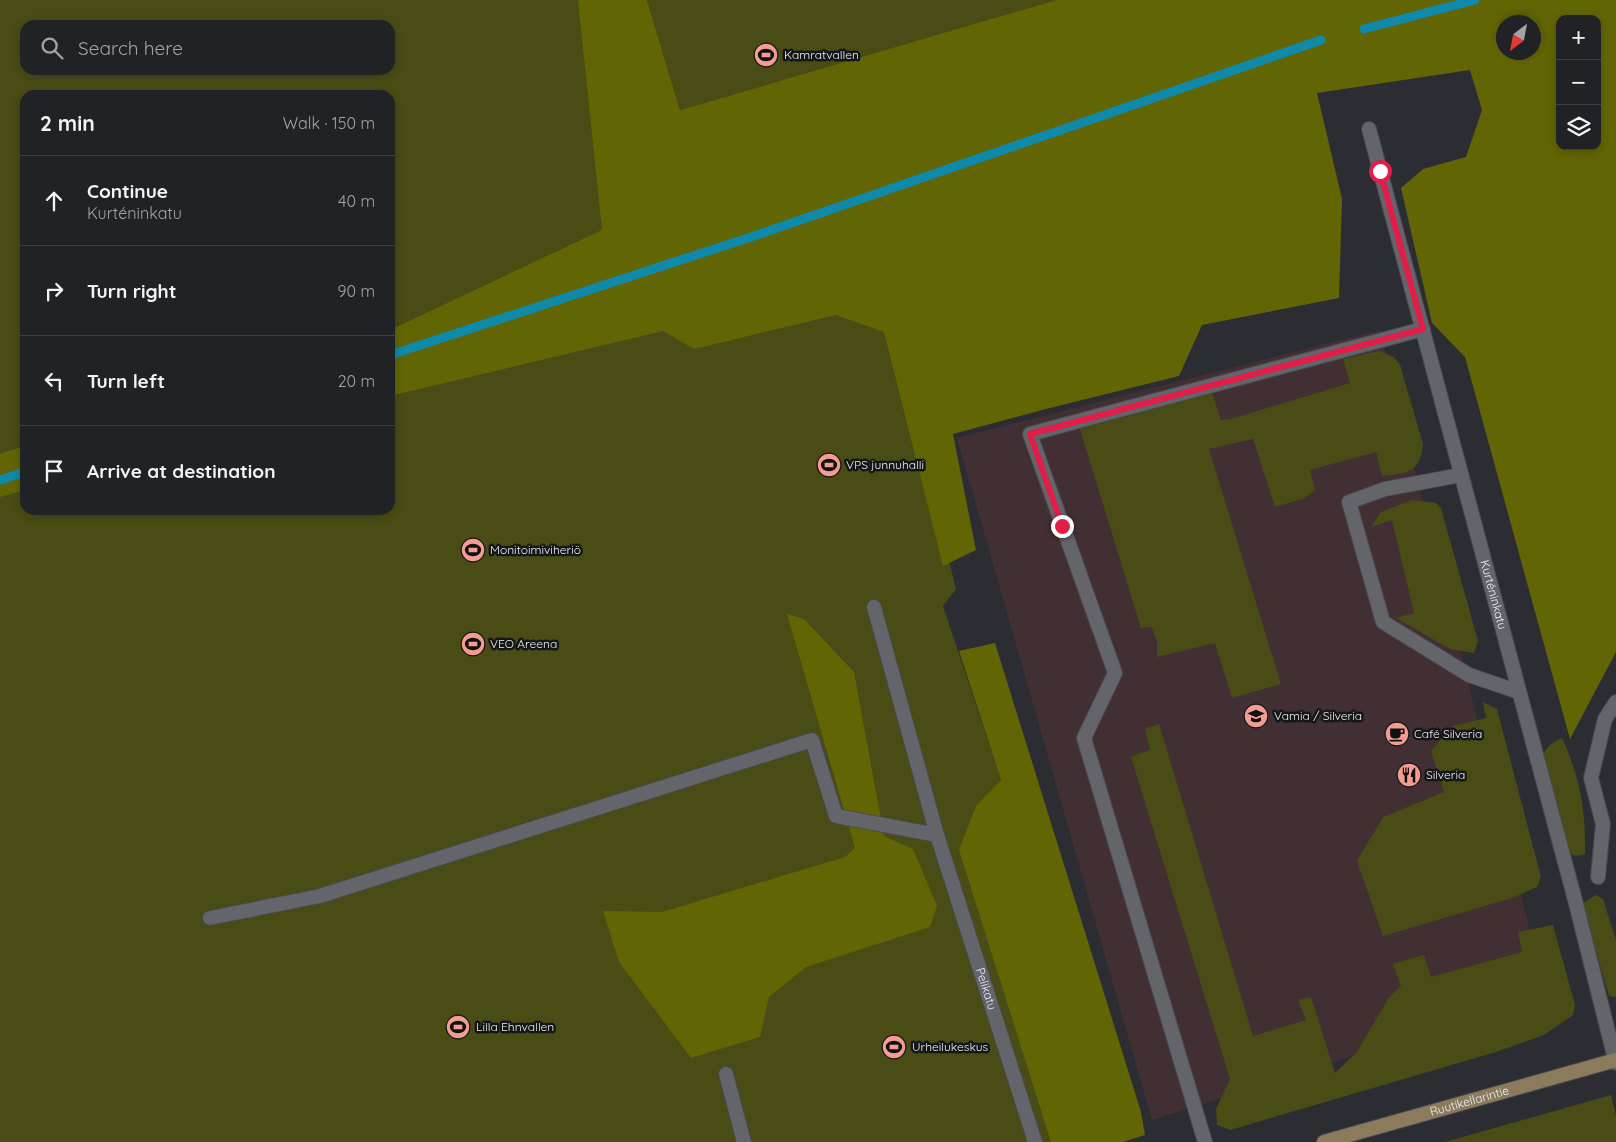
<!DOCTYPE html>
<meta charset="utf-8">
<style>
body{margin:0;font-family:Quicksand,sans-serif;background:#2d2f32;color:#f1f3f6}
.controls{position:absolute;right:15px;top:15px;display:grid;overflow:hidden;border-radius:10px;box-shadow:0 2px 8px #0003}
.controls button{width:45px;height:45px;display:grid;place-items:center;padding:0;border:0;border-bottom:1px solid #3e3f43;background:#212226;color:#f1f3f6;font:25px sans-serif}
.compass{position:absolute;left:1496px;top:15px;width:45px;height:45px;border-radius:50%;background:#212226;box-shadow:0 2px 8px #0003;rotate:212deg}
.stop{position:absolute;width:15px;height:15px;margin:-11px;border:4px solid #e11d48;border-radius:50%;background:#fff}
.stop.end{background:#e11d48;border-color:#fff;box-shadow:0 1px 5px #0008}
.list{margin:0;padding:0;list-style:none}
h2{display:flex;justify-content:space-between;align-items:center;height:65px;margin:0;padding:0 20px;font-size:21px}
h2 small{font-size:16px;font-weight:400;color:#a2a4a7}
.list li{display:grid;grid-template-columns:32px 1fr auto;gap:15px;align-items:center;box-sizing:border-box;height:90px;padding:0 20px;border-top:1px solid #3e3f43}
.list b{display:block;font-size:19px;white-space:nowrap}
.list p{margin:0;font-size:16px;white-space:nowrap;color:#a2a4a7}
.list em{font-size:16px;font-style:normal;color:#a2a4a7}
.icon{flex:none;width:28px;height:28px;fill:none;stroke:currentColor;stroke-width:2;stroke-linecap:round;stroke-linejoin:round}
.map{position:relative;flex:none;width:1616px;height:1142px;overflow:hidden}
.search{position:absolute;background:#212226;box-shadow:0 2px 8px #0003;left:20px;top:20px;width:375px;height:55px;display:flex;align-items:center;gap:12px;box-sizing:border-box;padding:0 18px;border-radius:15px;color:#a2a4a7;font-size:19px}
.panel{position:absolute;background:#212226;box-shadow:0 2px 8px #0003;left:20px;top:90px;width:375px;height:425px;border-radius:15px}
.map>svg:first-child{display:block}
.education{fill:#422f34}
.green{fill:#494c14;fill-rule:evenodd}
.forest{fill:#616504;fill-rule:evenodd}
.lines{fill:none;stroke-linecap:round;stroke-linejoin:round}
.stream{stroke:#0f8aaa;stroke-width:9}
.service-casing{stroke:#48494e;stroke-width:16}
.minor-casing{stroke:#48494e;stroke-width:16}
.secondary-casing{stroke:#48494e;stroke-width:16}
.service{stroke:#63656b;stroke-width:14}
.minor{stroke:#63656b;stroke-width:14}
.secondary{stroke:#8b7b5c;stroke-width:14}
.route{stroke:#e11d48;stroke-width:6}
.labels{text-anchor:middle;stroke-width:5;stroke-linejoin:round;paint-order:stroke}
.poi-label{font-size:12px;fill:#eeeff3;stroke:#151618;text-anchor:start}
.street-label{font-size:12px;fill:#eeeff3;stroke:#151618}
</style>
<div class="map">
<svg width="1616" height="1142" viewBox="0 0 1616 1142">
<rect width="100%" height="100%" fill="#2c2d33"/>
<!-- education -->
<path class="education" d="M1380,330L1546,995L1152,1120L957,438Z"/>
<!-- green -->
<g class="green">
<path d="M0,0H585L614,219L880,284L956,589L943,606L1001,780L1051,1142H0ZM25,25H390V70H25ZM25,95H390V510H25Z"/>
<path d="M647,0H1056L680,110Z"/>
<path d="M1379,351L1394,357L1400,365L1423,444C1420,474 1407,473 1382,476L1376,452L1310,470L1315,490L1305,498L1275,507L1253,439L1209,449L1281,684L1232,698L1215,643L1157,657V640L1151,627L1141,628L1080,429L1212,393L1221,420L1231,419L1350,383L1343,359Z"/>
<path d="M1412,500L1436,503L1441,508L1478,641L1474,653L1450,649L1396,618L1414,613L1392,520L1371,527L1381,512Z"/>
<path d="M1483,702L1497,709L1541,877L1537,887L1512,898L1383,936L1357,861L1383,817L1444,792L1431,751L1453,726L1486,718Z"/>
<path d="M1159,724L1253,1036L1306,1020L1298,1000L1311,997L1335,1073L1357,1052L1388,999L1401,986L1393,964L1424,955L1431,977L1522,952L1518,932L1553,925L1575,1005L1573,1015L1544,1035L1496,1052L1230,1130L1217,1125L1216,1109L1230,1079L1131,757L1150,750L1145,729Z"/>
<path d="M1562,738C1580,777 1586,812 1585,854L1576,856L1571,854L1564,840L1542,758C1545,747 1552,742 1562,738Z"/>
<path d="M1596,895L1603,899L1616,940V997L1609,996L1582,904Z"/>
<path d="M1611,1095L1616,1115V1142H1445Z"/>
</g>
<!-- forest -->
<g class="forest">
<path d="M578,0H647L680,110L1056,0H1616V652L1570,739L1465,357L1432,323L1401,188L1423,169L1466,157L1482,110L1470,70L1317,93L1342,199L1339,298L1202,325L1179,376L1050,408L953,434L976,550L943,566L884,332L836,315L694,349L663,331L390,396V330L602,230ZM1560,19H1597V146H1560ZM1534,22V52H1504V22Z"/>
<path d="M25,446V490L0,497V454Z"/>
<path d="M787,614L804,619L854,672L884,836L913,849L937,906L930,927L806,967L769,997L760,1037L691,1058L619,962L603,911L662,912L845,857L855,848Z"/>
<path d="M995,643L1141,1112L1145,1135L1123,1142H1051L959,850L976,806L1001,780L959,651Z"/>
</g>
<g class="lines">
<!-- stream -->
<g class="stream">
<path d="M1364,29L1475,0"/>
<path d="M390,355L751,237L1321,40"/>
<path d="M0,480L25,472"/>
</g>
<!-- service casing -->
<g class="service-casing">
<g id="service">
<path d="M1461,475L1385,489L1349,502L1383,622L1469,675L1519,692"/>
<path id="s1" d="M874,607L937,835L1035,1142"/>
<path d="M1598,877L1603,824L1591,778L1605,719L1616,702"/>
<path d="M210,918L320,896L812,740L836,816L937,835"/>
<path d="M726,1074L744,1142"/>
<path d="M1205,1142L1084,738L1115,673L1030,434L1423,329"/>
</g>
</g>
<!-- minor casing -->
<g class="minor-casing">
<g id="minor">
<path id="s2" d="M1369,129L1575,900L1616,1063"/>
</g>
</g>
<!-- secondary casing -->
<g class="secondary-casing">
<g id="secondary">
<path id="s3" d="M1324,1142L1616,1060"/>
</g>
</g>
<!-- service -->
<use href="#service" class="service"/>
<!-- minor -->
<use href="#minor" class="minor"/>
<!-- secondary -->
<use href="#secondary" class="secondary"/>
</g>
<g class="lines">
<!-- route -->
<path class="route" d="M1062,526L1030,434L1423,329L1380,171"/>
</g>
<!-- icons -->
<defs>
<g id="stadium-disc" transform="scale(1.25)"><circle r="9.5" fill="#f59c92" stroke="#151618"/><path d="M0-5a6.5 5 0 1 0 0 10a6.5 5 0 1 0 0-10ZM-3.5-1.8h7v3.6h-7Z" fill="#111"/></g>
<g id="school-disc" transform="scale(1.25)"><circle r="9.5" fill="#f59c92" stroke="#151618"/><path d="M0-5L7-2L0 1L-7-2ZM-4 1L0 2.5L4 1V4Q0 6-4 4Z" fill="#111"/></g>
<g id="cafe-disc" transform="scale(1.25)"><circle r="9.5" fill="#f59c92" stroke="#151618"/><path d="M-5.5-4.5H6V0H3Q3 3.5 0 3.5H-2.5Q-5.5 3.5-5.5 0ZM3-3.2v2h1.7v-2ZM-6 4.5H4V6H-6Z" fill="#111"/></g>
<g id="restaurant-disc" transform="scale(1.25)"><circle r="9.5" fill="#f59c92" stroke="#151618"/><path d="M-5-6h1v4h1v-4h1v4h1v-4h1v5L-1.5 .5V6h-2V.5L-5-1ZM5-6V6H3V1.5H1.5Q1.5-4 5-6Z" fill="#111"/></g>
</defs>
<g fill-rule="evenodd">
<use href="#stadium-disc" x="766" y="55"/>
<use href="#stadium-disc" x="829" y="465"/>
<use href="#stadium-disc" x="473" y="550"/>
<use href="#stadium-disc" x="473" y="644"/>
<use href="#school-disc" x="1256" y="716"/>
<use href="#cafe-disc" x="1397" y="734"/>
<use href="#restaurant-disc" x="1409" y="775"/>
<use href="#stadium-disc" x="458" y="1027"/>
<use href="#stadium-disc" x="894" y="1047"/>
</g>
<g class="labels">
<!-- poi labels -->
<g class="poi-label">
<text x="784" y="59">Kamratvallen</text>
<text x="846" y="469">VPS junnuhalli</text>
<text x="490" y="554">Monitoimiviheriö</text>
<text x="490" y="648">VEO Areena</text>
<text x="1274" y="720">Vamia / Silveria</text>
<text x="1414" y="738">Café Silveria</text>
<text x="1426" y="779">Silveria</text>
<text x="476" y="1031">Lilla Ehnvallen</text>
<text x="912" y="1051">Urheilukeskus</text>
</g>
<!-- street labels -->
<g class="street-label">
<text dy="4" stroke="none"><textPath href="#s2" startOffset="482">Kurténinkatu</textPath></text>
<text dy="4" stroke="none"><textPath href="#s1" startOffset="398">Pelikatu</textPath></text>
<text dy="4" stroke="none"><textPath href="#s3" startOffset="151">Ruutikellarintie</textPath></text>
</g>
</g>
</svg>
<div class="controls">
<button>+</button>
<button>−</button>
<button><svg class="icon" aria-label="layers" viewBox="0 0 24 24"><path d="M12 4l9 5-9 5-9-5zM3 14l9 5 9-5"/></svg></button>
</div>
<svg class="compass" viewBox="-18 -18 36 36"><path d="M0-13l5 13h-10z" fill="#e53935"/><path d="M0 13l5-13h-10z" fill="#a2a4a7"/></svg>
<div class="stop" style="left:1380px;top:171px"></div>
<div class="stop end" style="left:1062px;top:526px"></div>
<div class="search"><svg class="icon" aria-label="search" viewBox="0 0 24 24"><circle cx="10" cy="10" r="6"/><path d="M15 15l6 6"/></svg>Search here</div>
<section class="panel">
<h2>2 min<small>Walk · 150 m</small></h2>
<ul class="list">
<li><svg class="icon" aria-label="ahead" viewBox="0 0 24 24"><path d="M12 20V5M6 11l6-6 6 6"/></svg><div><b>Continue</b><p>Kurténinkatu</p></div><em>40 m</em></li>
<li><svg class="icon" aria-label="right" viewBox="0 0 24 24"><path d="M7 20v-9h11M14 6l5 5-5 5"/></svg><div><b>Turn right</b></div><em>90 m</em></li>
<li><svg class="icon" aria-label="left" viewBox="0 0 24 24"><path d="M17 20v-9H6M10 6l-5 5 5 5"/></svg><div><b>Turn left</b></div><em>20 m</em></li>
<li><svg class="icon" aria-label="arrive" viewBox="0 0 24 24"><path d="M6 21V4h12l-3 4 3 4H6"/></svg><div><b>Arrive at destination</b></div></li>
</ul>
</section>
</div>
